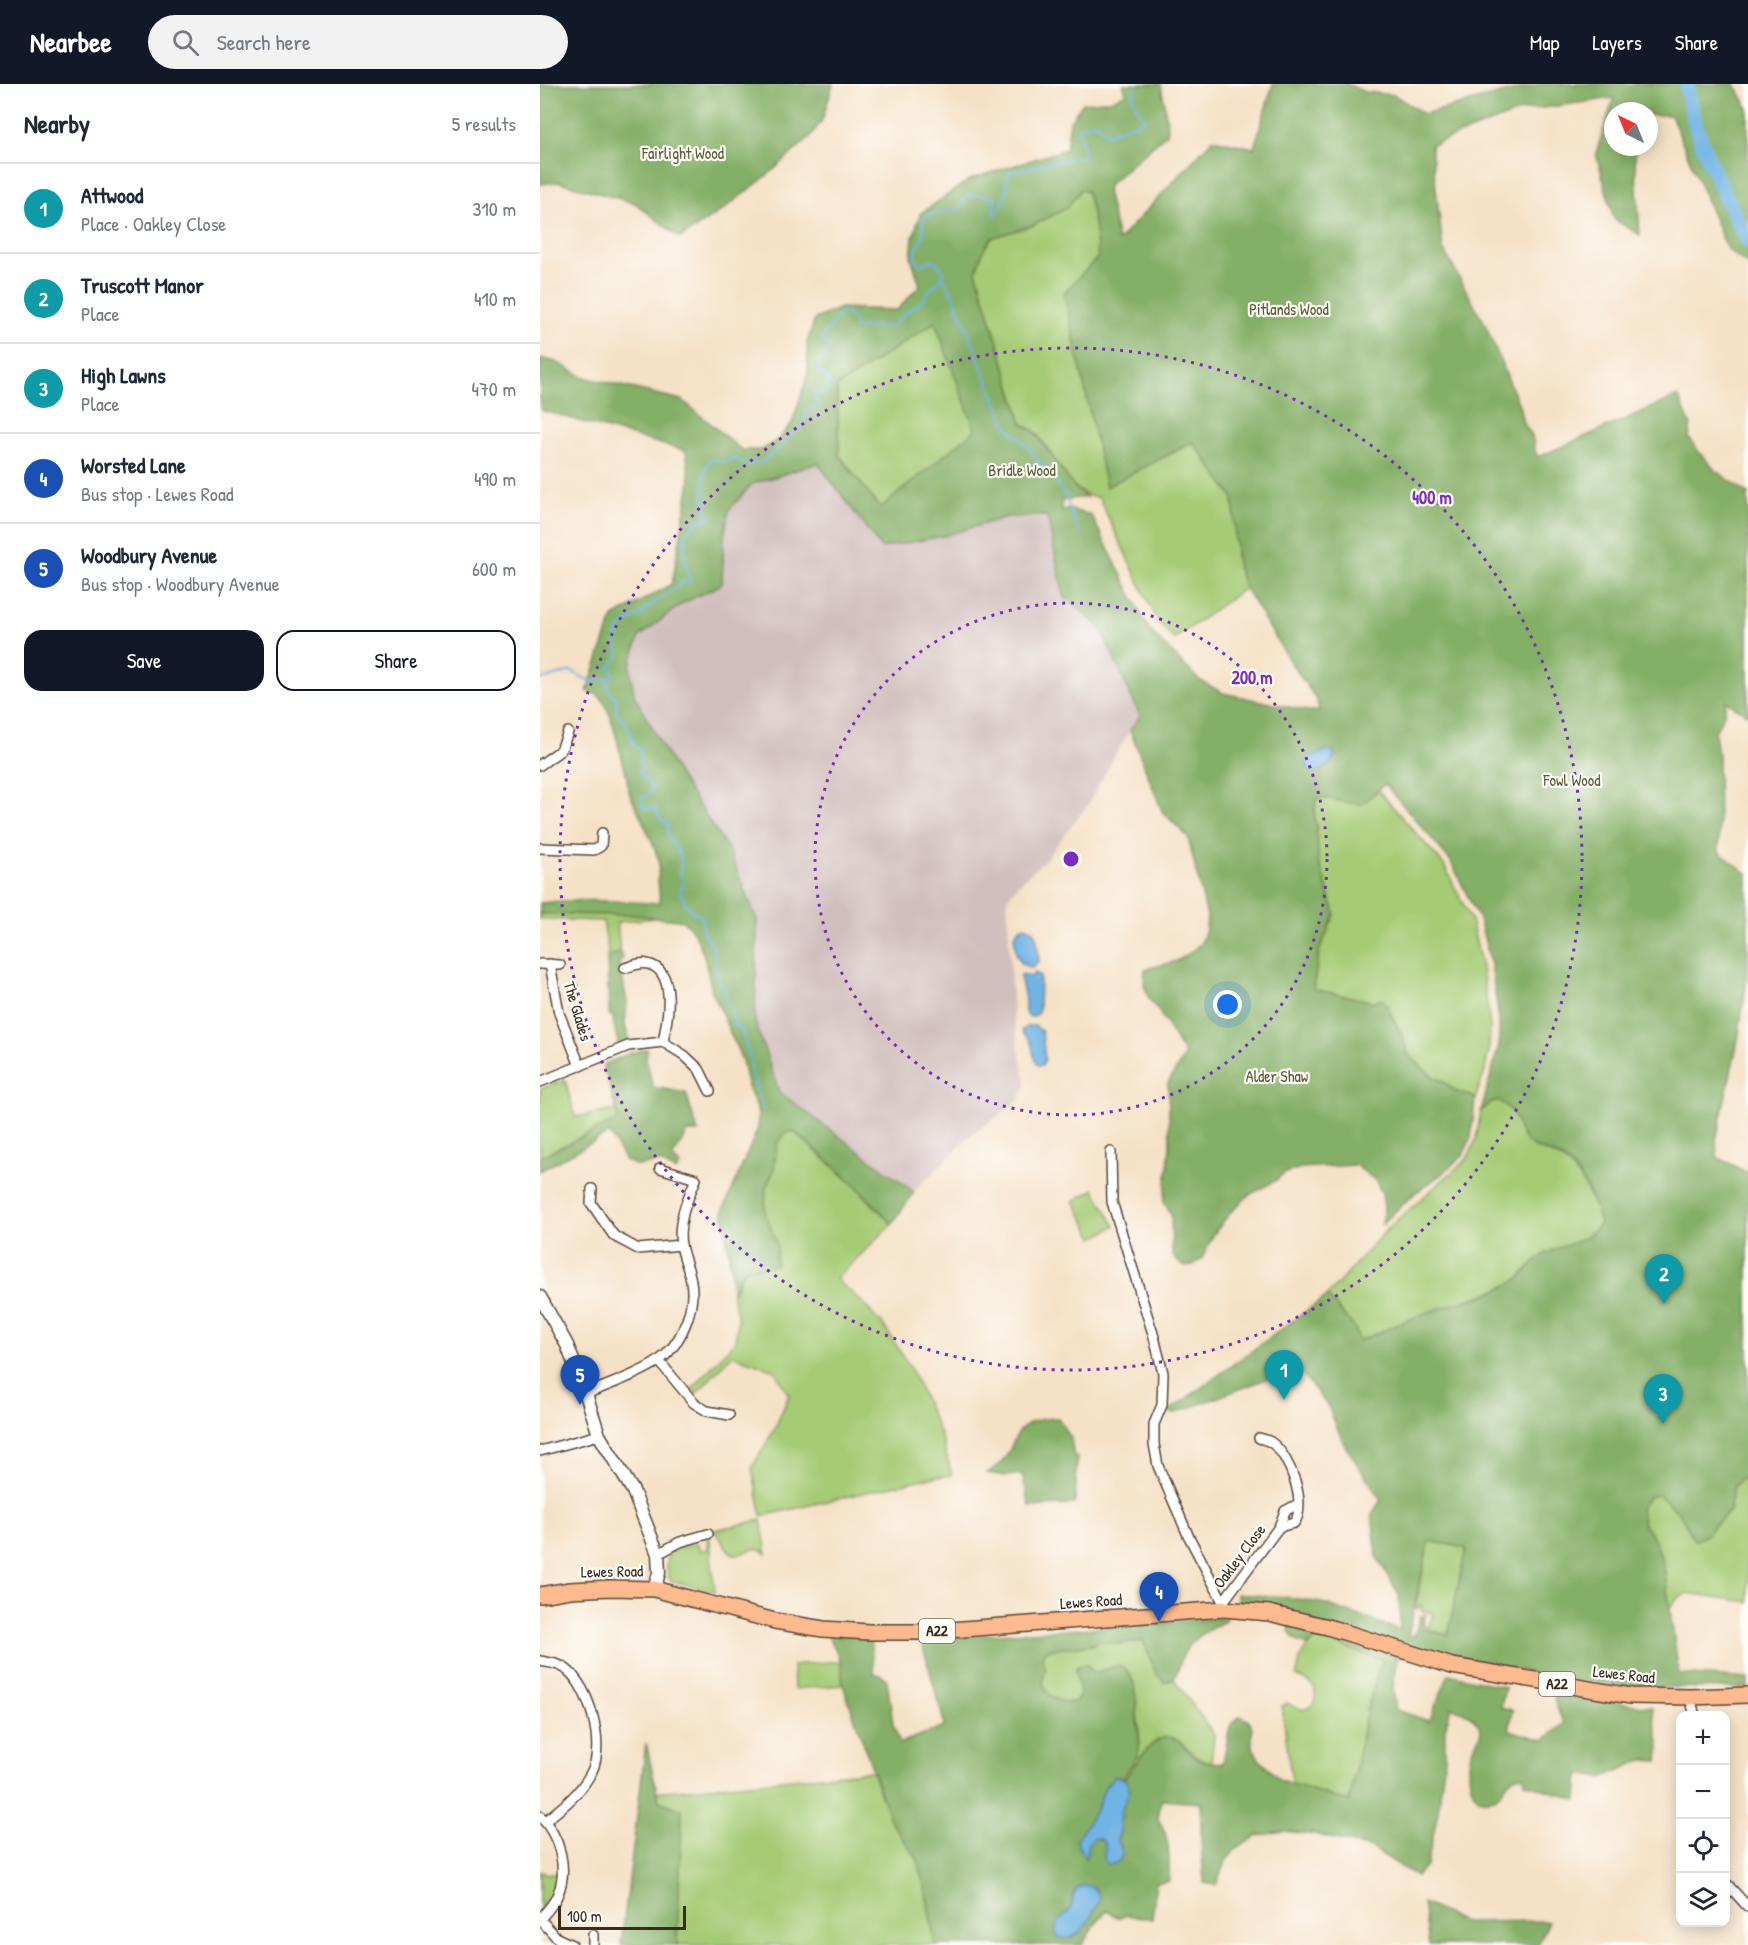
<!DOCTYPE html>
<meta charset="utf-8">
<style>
body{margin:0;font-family:"Patrick Hand",sans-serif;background:#f2f2f3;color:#1f2937}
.controls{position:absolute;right:18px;bottom:18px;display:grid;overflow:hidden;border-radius:12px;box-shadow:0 3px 15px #0003}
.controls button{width:54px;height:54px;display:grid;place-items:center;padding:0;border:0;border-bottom:2px solid #e0e1e3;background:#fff;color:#1f2937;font:30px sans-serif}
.compass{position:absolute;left:1064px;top:18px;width:54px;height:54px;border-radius:50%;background:#fff;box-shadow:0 3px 15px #0003;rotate:317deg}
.scale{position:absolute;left:18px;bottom:15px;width:128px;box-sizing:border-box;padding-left:6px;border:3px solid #3b2a1e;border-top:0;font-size:16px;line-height:21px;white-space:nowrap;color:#3b2a1e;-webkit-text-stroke:4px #fdfcf7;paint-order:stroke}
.you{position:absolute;left:688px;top:921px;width:21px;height:21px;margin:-15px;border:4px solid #fff;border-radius:50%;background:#1a73e8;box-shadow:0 0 0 9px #1a73e833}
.badge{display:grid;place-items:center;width:39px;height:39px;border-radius:50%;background:#111827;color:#fff;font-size:20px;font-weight:700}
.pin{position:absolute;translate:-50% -50px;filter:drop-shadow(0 2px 3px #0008)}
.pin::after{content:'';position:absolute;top:32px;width:21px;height:18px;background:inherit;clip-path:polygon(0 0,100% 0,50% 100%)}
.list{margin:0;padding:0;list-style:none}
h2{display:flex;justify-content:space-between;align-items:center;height:78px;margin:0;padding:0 24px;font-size:26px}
h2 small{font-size:20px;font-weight:400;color:#747a83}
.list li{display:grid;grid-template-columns:39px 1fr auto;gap:18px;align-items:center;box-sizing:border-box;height:90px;padding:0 24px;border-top:2px solid #e0e1e3}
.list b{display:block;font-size:22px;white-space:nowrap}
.list p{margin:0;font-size:20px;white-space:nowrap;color:#747a83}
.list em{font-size:20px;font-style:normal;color:#747a83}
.actions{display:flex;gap:12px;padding:18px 24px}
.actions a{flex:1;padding:14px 0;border:2px solid #111827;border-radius:18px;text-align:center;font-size:21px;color:#111827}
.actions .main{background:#111827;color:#fff}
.icon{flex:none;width:33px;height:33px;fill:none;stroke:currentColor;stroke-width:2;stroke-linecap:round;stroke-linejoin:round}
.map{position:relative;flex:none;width:1208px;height:1861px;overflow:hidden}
header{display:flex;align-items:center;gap:36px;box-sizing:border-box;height:84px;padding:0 30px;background:#111827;color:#fff}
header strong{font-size:28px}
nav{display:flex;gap:33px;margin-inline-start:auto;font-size:21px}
.search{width:420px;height:54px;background:#f2f2f3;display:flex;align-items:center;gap:15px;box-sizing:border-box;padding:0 21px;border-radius:33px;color:#747a83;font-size:22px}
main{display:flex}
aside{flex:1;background:#fff}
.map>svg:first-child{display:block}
.industrial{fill:#d1bfbd}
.green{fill:#a5cb75;stroke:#707a4a;stroke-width:1.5}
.forest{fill:#84af66;stroke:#606c42;stroke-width:1.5;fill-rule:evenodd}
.water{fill:#6fb4e5;stroke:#556f82;stroke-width:1.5}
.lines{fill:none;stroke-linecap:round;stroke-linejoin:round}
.stream{stroke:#6fb4e5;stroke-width:2}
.river{stroke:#6fb4e5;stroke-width:15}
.minor-casing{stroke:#574537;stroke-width:12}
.tertiary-casing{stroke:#574537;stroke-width:15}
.trunk-casing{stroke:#574537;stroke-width:18}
.minor{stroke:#fff;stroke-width:9}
.tertiary{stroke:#fff;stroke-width:12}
.trunk{stroke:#fcba8e;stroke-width:15}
.ring{fill:none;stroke:#7b2cbf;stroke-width:3;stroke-dasharray:3 6}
.labels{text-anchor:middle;stroke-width:4.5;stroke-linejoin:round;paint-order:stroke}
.shield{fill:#fdfcf7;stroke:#75695f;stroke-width:1.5}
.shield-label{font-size:15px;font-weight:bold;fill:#3b2a1e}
.park-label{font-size:16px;fill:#5b5a38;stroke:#fdfcf7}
.street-label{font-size:16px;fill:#3b2a1e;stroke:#fdfcf7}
.centre{fill:#7b2cbf;stroke:#fdfcf7;stroke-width:3}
.ring-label{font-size:18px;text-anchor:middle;font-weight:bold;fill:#7b2cbf;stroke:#fdfcf7;stroke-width:4.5;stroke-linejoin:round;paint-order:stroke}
</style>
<header>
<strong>Nearbee</strong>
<div class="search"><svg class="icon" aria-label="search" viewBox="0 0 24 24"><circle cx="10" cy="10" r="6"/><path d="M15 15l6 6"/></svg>Search here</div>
<nav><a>Map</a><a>Layers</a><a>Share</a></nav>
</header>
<main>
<aside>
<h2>Nearby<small>5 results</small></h2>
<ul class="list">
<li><span class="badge" style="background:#0f9aa8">1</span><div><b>Attwood</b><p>Place · Oakley Close</p></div><em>310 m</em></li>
<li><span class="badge" style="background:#0f9aa8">2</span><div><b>Truscott Manor</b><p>Place</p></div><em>410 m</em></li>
<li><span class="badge" style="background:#0f9aa8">3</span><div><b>High Lawns</b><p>Place</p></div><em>470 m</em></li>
<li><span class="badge" style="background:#1a4fb4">4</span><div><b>Worsted Lane</b><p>Bus stop · Lewes Road</p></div><em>490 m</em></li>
<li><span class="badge" style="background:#1a4fb4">5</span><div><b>Woodbury Avenue</b><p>Bus stop · Woodbury Avenue</p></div><em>600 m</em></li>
</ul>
<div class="actions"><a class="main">Save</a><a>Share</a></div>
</aside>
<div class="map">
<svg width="1208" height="1861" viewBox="0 0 1208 1861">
<rect width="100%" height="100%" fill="#fdfcf7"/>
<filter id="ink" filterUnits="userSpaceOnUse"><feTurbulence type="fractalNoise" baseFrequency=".0167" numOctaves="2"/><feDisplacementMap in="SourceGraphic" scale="12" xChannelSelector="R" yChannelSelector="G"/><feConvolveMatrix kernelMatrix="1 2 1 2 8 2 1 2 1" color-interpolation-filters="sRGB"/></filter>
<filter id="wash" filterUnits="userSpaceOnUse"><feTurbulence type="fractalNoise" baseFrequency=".008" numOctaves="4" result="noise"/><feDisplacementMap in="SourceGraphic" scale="24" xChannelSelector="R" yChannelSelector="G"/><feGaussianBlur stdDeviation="1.35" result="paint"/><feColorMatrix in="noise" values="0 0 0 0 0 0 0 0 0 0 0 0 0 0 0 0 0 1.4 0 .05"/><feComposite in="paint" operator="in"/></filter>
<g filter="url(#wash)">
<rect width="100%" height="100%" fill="#f5e1c6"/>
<!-- industrial -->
<path class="industrial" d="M278,379L341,464L404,452L467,433L507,432L524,512L560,542L600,632L580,662L547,722L505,776L479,799L467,815L473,934L486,1001L478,1017L429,1053L374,1108L239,1008L215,938L217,836L188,765L139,692L94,611L90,582L99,553L143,519L182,500L184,452L189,426L212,400Z"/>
<!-- green -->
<g class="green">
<path d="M540,106L547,107L555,142L558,173L567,402L653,358L693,413L697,482L705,504L634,555L618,538L559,414C524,410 516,368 494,347C491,344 485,342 482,339L436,187L444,165L451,154L526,124Z"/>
<path d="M395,237L436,346L340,424L299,371L297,303Z"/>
<path d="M838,706L904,781L931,836L942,884L950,941L949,967L944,990L935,1015L930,1011L916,1008L903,997L893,993L871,973L867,968L863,953L843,916L830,917L773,906L779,867L795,830L778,775L777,742L774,735L776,715C792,712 805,718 822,720Z"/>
<path d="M0,830L100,831L116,834L77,838L80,868L67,874L68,867L63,837L0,835Z"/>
<path d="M25,996L35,1033L77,1026L80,1035L0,1073V1005Z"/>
<path d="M959,1017L967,1021L973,1028L995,1064L1019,1073L1040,1093L1055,1123L1060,1139L1049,1152L995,1177L976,1197L954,1207L863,1238L819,1257L814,1243L787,1212L848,1144L927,1075L936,1056L941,1027L950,1019Z"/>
<path d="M253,1047L315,1102L352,1140L296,1195L323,1219L338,1237L342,1239L370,1283L389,1325L401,1352L412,1391L388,1394L222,1432L212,1384L235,1344L249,1311L234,1286L192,1271L156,1310L152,1305L195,1257L198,1234L192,1209C203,1195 200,1180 223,1183L237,1162L225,1128L226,1103L233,1088L237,1060L245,1049Z"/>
<path d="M554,1105L575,1142L554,1154L534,1117Z"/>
<path d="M1207,1390L1208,1518L1147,1509C1138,1513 1133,1517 1129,1526L1124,1483L1116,1458L1104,1441L1100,1425L1108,1413L1118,1411C1139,1426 1143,1434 1154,1456L1168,1447L1184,1433L1189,1427L1194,1402Z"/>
<path d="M221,1436L227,1470C214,1457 207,1472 194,1470C186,1468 182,1452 174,1448L175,1446Z"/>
<path d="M170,1454L172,1483L175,1507L132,1497L129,1494L127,1483L128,1469C138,1465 147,1459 158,1460L161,1467L168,1465L167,1455Z"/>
<path d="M889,1457L926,1464L908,1551L880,1544L884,1530L886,1531L883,1541L889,1543L892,1532L894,1533L895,1530L881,1526L882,1522L879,1521L878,1525L875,1524Z"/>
<path d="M603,1556L615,1587L624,1598L634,1595L674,1651L671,1678C651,1674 659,1673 645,1662C617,1640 601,1674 585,1694L583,1693L598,1670L600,1658L595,1606L591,1593L585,1586L575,1582L557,1589L552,1587L547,1581L537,1595L540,1602V1611L534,1618C516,1620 496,1607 506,1587L502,1573L504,1568L510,1565L551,1561L561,1557L580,1560Z"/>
<path d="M776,1556L785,1557L842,1575L826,1629L809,1718L752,1700L742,1622L747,1619C753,1622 760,1627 766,1625C777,1621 778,1605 770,1599C767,1596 760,1594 756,1592C761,1575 760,1565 776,1556Z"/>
<path d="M301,1577L303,1601L254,1605L253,1581Z"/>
<path d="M332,1687L351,1738L377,1774L385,1802L395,1861H137L142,1726L119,1717L117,1708Z"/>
<path d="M0,1788L17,1791L12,1810L0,1826Z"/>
</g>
<!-- forest -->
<g class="forest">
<path d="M0,0H293L282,37L269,54L229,90L184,125L140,154L95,119L19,98L0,100Z"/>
<path d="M583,0H621L628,44L627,49L569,100L567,106L578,157L673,55L714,64L733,0H807L825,8L854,11L884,30L999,0H1195L1208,25V181L1187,165L1131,31H1109V27H1073V63H1096L1095,73L1100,151L1074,135L1056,69L1074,14L981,27L891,61L903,165L945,240L979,321L983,339L992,351L995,367L998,373L1138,312L1151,341L1149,354L1159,368L1176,387L1208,409V631L1186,617L1184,630L1175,648L1178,671L1179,768L1208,790V887L1198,956L1176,1056L1177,1073L1208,1089V1391L1207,1390L1194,1402L1189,1427L1184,1433L1174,1440L1167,1451L1154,1457C1144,1434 1139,1426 1118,1411L1108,1413L1100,1425L1104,1441L1116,1458L1124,1483L1139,1590L1208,1595V1604L1089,1603L1036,1596L913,1576L698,1520L697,1510L746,1513L782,1519L860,1546L859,1511L837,1473L832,1430L841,1416L804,1360L788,1322L764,1292L759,1283L633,1330L629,1327L787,1212L814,1243L820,1257C845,1246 870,1234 897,1225C922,1217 952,1212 975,1197C986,1190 993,1176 1005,1170C1024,1160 1048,1159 1060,1139C1053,1116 1042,1085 1019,1073C1008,1067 996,1067 986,1057C973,1042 980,1027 958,1017L950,1019L941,1027L959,961V936L951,880L939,835L910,776L845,700L822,720C803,721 795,712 776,715L774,735L777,742L778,775L795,830L779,867L773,905L830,917L843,916L863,953L867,968L871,973L893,993L903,997L916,1008L930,1011L935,1015L931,1054L923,1071L902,1090L874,1110L842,1140L844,1123L842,1109L835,1096L815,1081L760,1084L743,1090L735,1097L709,1111L689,1130L673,1151L662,1175L653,1181L645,1183L638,1178L632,1170L631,1130L624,1118L630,1062L628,999L645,971L618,926L609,915L604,901L605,885L637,877L648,870L661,859L666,846L667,832L648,753L622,727L590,646L600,632L560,543L524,512L507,432L467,433L404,452L341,464L278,379L212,400L189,426L184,452L182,500L143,519L99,553L90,582L94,611L139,692L188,765L217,836L215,938L239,1008L374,1108L352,1140C322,1106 288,1075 253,1047L246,1049L237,1060L233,1088L226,1103L225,1128L237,1162L236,1180C226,1187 213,1178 204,1187C198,1193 197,1202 192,1209L191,1186L183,1127L218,1044V1031L216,1020L208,1005L202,976L172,907L164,872L156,852L149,842L141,836L116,834L100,831L0,830V819C40,814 80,818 120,819L118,797L119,777L112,757L89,708L86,689L71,634L63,616L58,611L47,607L73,533L132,500L150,397L146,367L0,326V274L16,278L43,293L142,316L202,366H222L239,355L252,339L268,290L267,258L275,235L300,224L357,226L380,201L371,173L373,154L380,130L429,96L526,65L530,37L543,19L573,16L586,9ZM540,106L547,107C553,128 556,150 558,173L524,209L566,403L653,358L693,413L697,482L705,504L751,579L777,616L779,627H768L683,609L659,596L610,547L551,431L528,425L522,427V416L547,413L535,404L494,347L482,339L436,187L444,165L451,154L494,141L527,124ZM395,238L435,346L340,424L299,371L297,303ZM889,1457L926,1464L908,1551L881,1544L883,1533L880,1532L874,1552L868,1551Z"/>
<path d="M80,868L83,875L79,877L87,918L85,941L89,956L78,960L72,931H69L67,874Z"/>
<path d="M107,965L106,976L113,1003L146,1009L158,1048H148L132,1074L140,1081L136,1087L120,1078L98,1082L85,1077L69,1049L0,1087V1073L79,1035L63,981L90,969Z"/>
<path d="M518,1334L531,1354L534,1373H537L535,1420L490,1423L482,1390L465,1392L447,1389C454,1385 461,1381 465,1374C476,1357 475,1341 499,1336C505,1334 512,1335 518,1334Z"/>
<path d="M686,1533L685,1537C669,1546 650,1555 642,1573C639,1581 638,1588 634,1595L624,1598L615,1587L603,1556L580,1560L561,1557L551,1561L510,1565L504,1568L502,1573L506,1587C496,1607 517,1620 534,1618L540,1612C540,1601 535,1593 536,1583L542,1581H547L552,1587L557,1589C564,1587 573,1581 579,1582C598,1587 597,1622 597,1636C597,1647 602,1658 598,1669C596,1677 588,1685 583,1692L585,1694C593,1684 608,1660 620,1655C639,1646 647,1671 659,1676C666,1679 676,1678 683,1679L690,1642L700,1632L708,1636L712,1643V1661L719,1675L740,1696L809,1718L826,1629L842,1575L785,1557L776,1556L767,1561L757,1557L750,1550L749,1541L786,1550L858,1572L853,1603L856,1626L889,1637L909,1590L965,1603L961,1623L973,1626L969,1646L1004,1656L1025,1639L1017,1626L1014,1611L1112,1623L1120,1663L1118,1677L1102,1676L1062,1694L1039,1690L1037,1716L985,1699L984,1692C965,1687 964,1720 943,1716C927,1712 927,1678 932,1666C936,1657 944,1651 938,1640C933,1631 920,1627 911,1623L905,1645V1674L898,1727L887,1781L876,1792L832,1764L779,1751L742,1747L717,1752L696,1765L685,1778L676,1801L664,1799L661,1753V1719L621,1716L618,1735C631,1754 629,1774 629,1797L616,1798L612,1835L586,1831L579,1834L567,1827L557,1837L542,1861H395L385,1802L377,1774L351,1738L303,1601L301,1577L287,1549L330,1553L334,1590L341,1591L347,1596L353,1640L360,1659L405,1642L381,1555L600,1541Z"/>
<path d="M106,1659L119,1717L142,1726L137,1861H81Z"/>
<path d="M883,1819L923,1838L1009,1837L998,1861H889Z"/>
</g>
<!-- water -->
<g class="water">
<path d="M787,666L793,667L795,672C789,682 783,688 771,688C764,682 767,678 770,671L775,672Z"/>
<path d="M485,842L492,845C499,854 497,866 499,877L492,884L482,880L476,869L474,851L480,844Z"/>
<path d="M495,889L500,892L499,926L496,931L490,933L485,929V915L480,892L482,890L491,893Z"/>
<path d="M488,942H495L502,948L505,975L502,981L499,982C489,972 498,960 483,949L482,946Z"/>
<path d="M575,1692L585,1695L590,1706L581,1727L580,1747L577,1756L582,1766V1772L578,1778L568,1781L564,1777L565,1760L562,1756L554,1754C548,1759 545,1764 547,1771L545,1774L538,1762L537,1755L556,1726L565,1703Z"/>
<path d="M543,1801C552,1800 560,1807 560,1817C549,1832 543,1859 519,1854L515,1848C516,1836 523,1835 529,1827C536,1818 528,1809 543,1801Z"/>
</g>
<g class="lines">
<!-- stream -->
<g class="stream">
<path d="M403,194L412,209L426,242L450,304L467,342L488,363L498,377L513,391L526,414L539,449"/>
<path d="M0,594L5,595L31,587L52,598L72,593L74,591L70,583L78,572L77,550L79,547L86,538L103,529L108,523L136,504L142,498L149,499L150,497C145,480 138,451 156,439C160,436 165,436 169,434C163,417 160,392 170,376H177L185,378L193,374C198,376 205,380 211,380C227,380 239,365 248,354C252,349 259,347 263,342C267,336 267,330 267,324L279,322L274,316V309H284L288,305L287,294L280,288L278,280L290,263L283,258L281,253C284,248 288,247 291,243C295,239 297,233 301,228L304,227L315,237L314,243L316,245L353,242L365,229L384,216C388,201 401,201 404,189L397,178L392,176L381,181C367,172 381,162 383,151C385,143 380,139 384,132L420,125L428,111H431L450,112L454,114V132L465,116L468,89L545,71L538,43L556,38L567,50L605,36L592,14L596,0"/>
<path d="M69,594L67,597L70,609L76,614V629L86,639L94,661L100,665L101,682L99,689L113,704L111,708L101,714L103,723L111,725L115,723L119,734L128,741C125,755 135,760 140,772C143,778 140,781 140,787C140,792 142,797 144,802L140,805C141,817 151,829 163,833C159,854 169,851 174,866C176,872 176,879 176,886C180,892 180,893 180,901L185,906L186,919L192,926L191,931L195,936L193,940L194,942H198L203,950L210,974L217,1011L223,1025"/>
</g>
<!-- river -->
<path class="river" d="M1147,0C1152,51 1185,111 1208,157"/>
</g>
</g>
<g filter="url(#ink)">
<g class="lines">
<!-- minor casing -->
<g class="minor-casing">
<g id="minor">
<path d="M0,681L21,666L28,648"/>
<path d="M0,764L54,766L61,762L62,749"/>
<path d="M0,880L20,881"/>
<path d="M10,880L19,929L40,982"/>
<path d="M85,884C92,882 100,878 108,880C138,887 127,938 123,958"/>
<path d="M0,998L88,962L123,958L144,971L159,985L170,1007"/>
<path d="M571,1068L572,1118L614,1253L623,1289L622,1321L614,1340V1360L618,1382L648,1451L683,1518L684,1525"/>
<path d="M52,1105L51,1119L74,1152L98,1165L141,1161"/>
<path d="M119,1277L154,1319L167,1327L189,1331"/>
<path d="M46,1310C69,1300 96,1292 117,1278C141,1262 156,1224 151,1197C149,1185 143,1173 141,1161C137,1138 147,1116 156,1095L120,1084"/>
<path d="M0,1367L59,1351"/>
<path d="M739,1443L745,1427L758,1420"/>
<path d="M118,1470L140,1458L168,1450"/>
<path d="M683,1518L739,1443L754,1439C768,1421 750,1372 732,1359C728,1356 723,1355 719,1354"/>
<path d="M0,1577C10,1579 18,1579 26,1585C50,1603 65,1660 52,1687C41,1709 23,1723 5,1737"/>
<path d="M1150,1613L1155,1632"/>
<path d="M0,1732C20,1752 29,1786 17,1812C13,1821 6,1828 0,1835L17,1854L32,1861"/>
<path d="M1186,1799L1208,1823"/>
<path d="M53,1851V1861"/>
</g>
</g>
<!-- tertiary casing -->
<g class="tertiary-casing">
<path id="tertiary" d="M0,1213L27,1261L46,1310L59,1351L93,1407L118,1470L119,1489L114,1505"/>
</g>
<!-- trunk casing -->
<g class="trunk-casing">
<path id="trunk" d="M0,1511L30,1506L71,1504L114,1505L235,1537L283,1545L329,1548H384L684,1525L729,1529L788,1543L912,1582L1091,1612L1150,1613L1208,1611"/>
</g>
<!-- minor -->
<use href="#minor" class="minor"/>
<!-- tertiary -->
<use href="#tertiary" class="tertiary"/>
<!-- trunk -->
<use href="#trunk" class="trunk"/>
</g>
</g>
<!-- distance rings -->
<g class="ring">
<circle cx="531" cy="775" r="256"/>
<circle cx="531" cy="775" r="511"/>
</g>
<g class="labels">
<!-- shield labels -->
<g class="shield">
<rect x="379" y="1535" width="36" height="24" rx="4.5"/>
<rect x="999" y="1588" width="36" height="24" rx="4.5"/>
</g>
<g class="shield-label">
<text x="397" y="1552">A22</text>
<text x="1017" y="1605">A22</text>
</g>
<!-- park labels -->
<g class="park-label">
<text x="143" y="75">Fairlight Wood</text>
<text x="749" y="231">Pitlands Wood</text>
<text x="482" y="392">Bridle Wood</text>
<text x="1032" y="702">Fowl Wood</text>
<text x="737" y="998">Alder Shaw</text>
</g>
<!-- street labels -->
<g class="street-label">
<text transform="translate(38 927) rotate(73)" y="6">The Glades</text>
<text transform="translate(699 1472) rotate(-53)" y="6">Oakley Close</text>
<text transform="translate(72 1487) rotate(-1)" y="6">Lewes Road</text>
<text transform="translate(551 1517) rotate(-4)" y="6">Lewes Road</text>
<text transform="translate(1084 1590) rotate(6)" y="6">Lewes Road</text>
</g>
</g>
<circle cx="531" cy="775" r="9" class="centre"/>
<g class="ring-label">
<text x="892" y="420">400 m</text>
<text x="712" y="600">200 m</text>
</g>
</svg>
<div class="controls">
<button>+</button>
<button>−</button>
<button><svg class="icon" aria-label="locate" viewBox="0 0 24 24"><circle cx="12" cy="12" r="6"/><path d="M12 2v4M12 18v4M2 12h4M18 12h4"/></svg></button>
<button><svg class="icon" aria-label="layers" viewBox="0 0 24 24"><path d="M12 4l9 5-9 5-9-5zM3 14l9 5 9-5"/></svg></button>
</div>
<svg class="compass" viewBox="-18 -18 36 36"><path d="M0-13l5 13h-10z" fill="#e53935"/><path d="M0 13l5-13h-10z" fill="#747a83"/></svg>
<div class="scale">100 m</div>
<div class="you"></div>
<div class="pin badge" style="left:744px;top:1316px;background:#0f9aa8">1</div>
<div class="pin badge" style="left:1124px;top:1220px;background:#0f9aa8">2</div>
<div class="pin badge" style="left:1123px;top:1340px;background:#0f9aa8">3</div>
<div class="pin badge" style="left:619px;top:1538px;background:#1a4fb4">4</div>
<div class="pin badge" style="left:40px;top:1321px;background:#1a4fb4">5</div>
</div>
</main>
